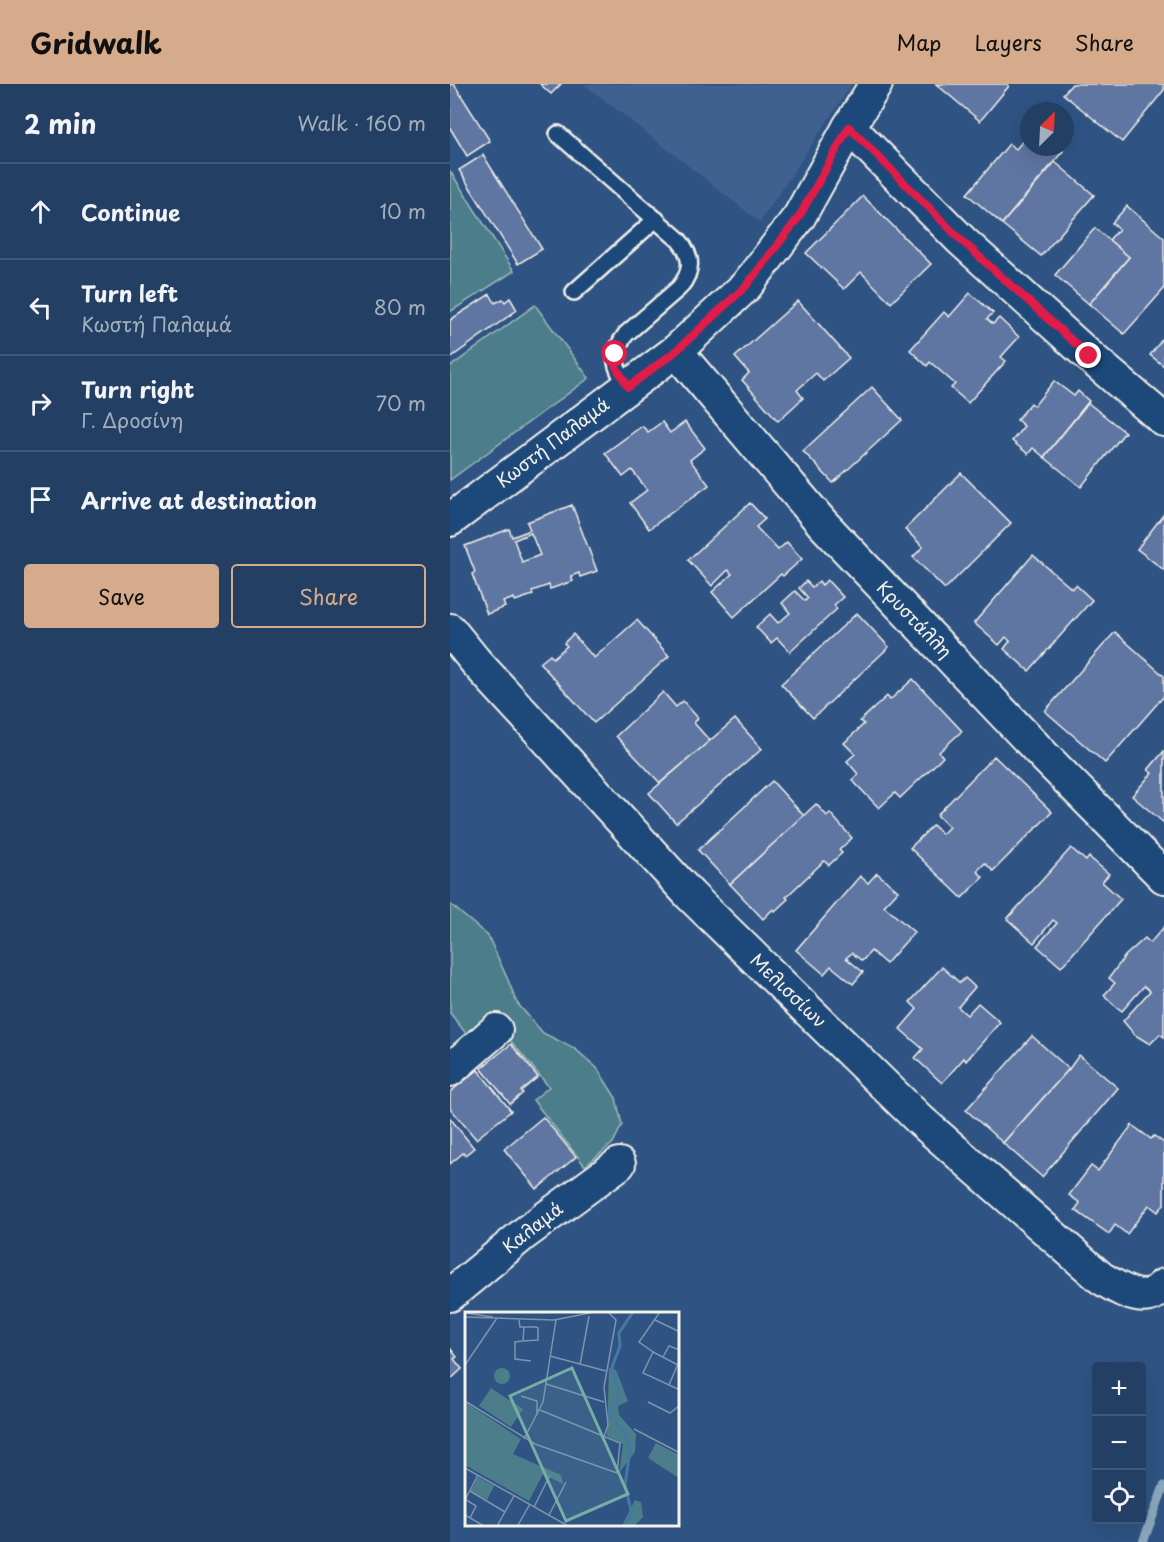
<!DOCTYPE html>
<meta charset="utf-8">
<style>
body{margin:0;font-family:"Playpen Sans",sans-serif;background:#2f4a6c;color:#f1f3f6}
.controls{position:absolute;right:18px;bottom:18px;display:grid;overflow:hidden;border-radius:6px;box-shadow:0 6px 24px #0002}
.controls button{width:54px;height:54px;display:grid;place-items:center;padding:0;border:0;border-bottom:2px solid #405878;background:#233f63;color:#f1f3f6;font:30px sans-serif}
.compass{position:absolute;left:570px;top:18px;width:54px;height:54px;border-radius:50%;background:#233f63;box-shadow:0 6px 24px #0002;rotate:24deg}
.stop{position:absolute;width:18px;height:18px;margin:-14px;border:4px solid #e11d48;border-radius:50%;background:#fff}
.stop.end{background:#e11d48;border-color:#fff;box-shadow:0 2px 6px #0008}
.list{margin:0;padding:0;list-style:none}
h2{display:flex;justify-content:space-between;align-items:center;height:78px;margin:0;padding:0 24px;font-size:26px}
h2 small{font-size:20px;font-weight:400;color:#a3afbe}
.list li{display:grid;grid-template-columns:39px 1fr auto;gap:18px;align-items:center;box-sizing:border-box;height:96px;padding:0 24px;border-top:2px solid #405878}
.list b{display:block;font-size:22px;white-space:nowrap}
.list p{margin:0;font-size:20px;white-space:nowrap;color:#a3afbe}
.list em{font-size:20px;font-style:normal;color:#a3afbe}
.actions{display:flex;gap:12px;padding:18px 24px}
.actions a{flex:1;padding:14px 0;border:2px solid #d6ab8b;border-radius:6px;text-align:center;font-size:21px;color:#d6ab8b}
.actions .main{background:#d6ab8b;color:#111}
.icon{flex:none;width:33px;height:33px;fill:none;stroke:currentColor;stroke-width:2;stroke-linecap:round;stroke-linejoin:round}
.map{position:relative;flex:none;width:714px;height:1458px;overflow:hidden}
header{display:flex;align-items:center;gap:36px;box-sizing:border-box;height:84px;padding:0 30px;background:#d6ab8b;color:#111}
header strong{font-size:28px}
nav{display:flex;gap:33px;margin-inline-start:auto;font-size:21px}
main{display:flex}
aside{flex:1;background:#233f63}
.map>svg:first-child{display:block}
.built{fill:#41618f}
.green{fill:#4b7e8a;stroke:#a0b8b9;stroke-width:1.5}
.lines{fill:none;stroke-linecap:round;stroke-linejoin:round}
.stream{stroke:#8ba8be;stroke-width:9}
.building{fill:#5e75a2;stroke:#f4f1e8;stroke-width:1.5;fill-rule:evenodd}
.lane-casing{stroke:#f4f1e8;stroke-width:20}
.street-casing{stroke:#f4f1e8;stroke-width:36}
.lane{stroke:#1f4a7a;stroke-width:15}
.street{stroke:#1f4a7a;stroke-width:32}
.route{stroke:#e11d48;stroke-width:8}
.labels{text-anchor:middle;stroke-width:6;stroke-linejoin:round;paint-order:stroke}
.street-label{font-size:18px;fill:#f4f1e8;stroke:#1f4a7a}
.inset-river{fill:none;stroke:#4578a2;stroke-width:3}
.inset-road{fill:none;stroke:#7e93ac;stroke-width:1.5}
.view{fill:#76ada5;fill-opacity:0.15;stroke:#76ada5;stroke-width:3}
.inset-edge{fill:none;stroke:#f4f1e8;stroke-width:3}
</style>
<header>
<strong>Gridwalk</strong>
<nav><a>Map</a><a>Layers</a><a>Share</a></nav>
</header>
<main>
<aside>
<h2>2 min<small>Walk · 160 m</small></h2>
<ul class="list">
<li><svg class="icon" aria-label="ahead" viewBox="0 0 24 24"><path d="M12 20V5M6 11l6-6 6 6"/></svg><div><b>Continue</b></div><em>10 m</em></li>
<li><svg class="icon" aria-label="left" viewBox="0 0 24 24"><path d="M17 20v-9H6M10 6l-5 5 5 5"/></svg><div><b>Turn left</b><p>Κωστή Παλαμά</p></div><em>80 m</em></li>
<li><svg class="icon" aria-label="right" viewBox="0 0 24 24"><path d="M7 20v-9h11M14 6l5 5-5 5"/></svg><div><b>Turn right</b><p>Γ. Δροσίνη</p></div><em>70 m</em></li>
<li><svg class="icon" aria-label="arrive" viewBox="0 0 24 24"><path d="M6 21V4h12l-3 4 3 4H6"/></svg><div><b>Arrive at destination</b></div></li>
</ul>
<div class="actions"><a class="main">Save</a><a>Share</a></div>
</aside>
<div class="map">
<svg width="714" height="1458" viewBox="0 0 714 1458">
<rect width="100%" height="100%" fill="#2f5484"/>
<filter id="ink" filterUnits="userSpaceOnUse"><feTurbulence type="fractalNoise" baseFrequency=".0167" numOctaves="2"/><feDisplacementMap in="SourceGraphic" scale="12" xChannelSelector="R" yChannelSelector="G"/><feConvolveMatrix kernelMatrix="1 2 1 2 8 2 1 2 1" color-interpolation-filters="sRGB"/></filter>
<g filter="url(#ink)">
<!-- built -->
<path class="built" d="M134,0H402L310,138Z"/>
<!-- green -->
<g class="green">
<path d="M0,87L64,187L0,228Z"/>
<path d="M85,221L139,294L0,396V283Z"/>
<path d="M0,820L38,852L58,896L67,919L93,949L125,965L147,984L166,1014L172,1041L163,1059L135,1082L83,1016L99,1003L45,938L21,956L0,929Z"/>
</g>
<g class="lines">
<!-- stream -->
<path class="stream" d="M693,1458L714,1402"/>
</g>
<!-- building -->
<g class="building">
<path d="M0,0H4L40,57L17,72L0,44Z"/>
<path d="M90,0H111L101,10Z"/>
<path d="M486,0H557L559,2L530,37Z"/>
<path d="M622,0H714V6L672,58L613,10Z"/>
<path d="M579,50V63H608L613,67L552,140L517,110L559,60L566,65Z"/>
<path d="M33,71L92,165L68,180L9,86Z"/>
<path d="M605,78L644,111L591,172L552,140Z"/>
<path d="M413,112L481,180L441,219L411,188L394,205L356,169Z"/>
<path d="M677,122L714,154V205L674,250L639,220L679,173L659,156L669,145L662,139Z"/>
<path d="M645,144L679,173L639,220L605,191Z"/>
<path d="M520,209L543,229L537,235L543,240L549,234L569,253L551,273L556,277L518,319L501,304L505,300L480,278L477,282L460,266L494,228L499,233Z"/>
<path d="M40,210L45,219L53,215L55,218L60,214L67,226L0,274V236Z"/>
<path d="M348,217L399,274L373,297L366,289L347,306L353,314L328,337L292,296L299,289L285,273Z"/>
<path d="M714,253V282L700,271Z"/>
<path d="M604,297L624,312L628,307L639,317L594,373L583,364L578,370L562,357L574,342L567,336L581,319L584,322Z"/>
<path d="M422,303L452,336L383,399L353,367Z"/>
<path d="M638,319L675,348L631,403L594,373Z"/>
<path d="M212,338L220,349L235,338L255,364L240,376L259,401L199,445L180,419L197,406L182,386L173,393L155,369L192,342L198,348Z"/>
<path d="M511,389L561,439L495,505L463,473L473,463L455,445Z"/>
<path d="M300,419L315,435L306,443L328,466L337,458L352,475L333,492L331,490L284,533L262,508L282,490L278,486L262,502L238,476Z"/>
<path d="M122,421L147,487L130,493L129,489L121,492L123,497L100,505L99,501L82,507L83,511L65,517L64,514L53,518L55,523L37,530L22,490L25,488L15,462L59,445L62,453L80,446L77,438ZM81,449L90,471L72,478L64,456Z"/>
<path d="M714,430V486L687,465Z"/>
<path d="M583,471L622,505L626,501L642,516L579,587L554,565L560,557L556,553L549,561L524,539Z"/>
<path d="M377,496L393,513L384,521L387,525L340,568L327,554L321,559L306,543L320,530L328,539L340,529L332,519L345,507L355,517L358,514L349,504L356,497L362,503L369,497L372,501Z"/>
<path d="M407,529L439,563L363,634L331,600Z"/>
<path d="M187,536L219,572L144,639L90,579L100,571L103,574L117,562L114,559L123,550L144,574Z"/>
<path d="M665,548L714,592V612L655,679L595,627Z"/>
<path d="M463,595L512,647L489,668L493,673L450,714L445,709L429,724L402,696L408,690L397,677L405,670L394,659L414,640L410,637L437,612L440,616Z"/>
<path d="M213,608L226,623L233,617L248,634L244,639L260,657L210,699L166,652Z"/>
<path d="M285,635L312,665L226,739L199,709Z"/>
<path d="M714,667V739L682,712L702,689L698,686Z"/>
<path d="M544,672L602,728L543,787L535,779L527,787L533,793L512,814L460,764L483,741L492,750L499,743L487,731Z"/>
<path d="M322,697L354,732L280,800L248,766Z"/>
<path d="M366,720L377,732L380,729L402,754L389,766L392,769L379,781L374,777L336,813L338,815L325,827L323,825L313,835L280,800Z"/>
<path d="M621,764L636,777L639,773L659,790L652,798L671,815L611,883L587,862L607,839L603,836L584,859L557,835Z"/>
<path d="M427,789L448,807L434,822L464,848L436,880L421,867L412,877L402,869L396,874L413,888L403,900L381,882L374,890L346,866L410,792L418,799Z"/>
<path d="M714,843V953L710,950L700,960L685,951L673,937L700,907L694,902L672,927L663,920L654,911L665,899L659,894L675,872L695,854L700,859Z"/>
<path d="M492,883L510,899L515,894L525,903L508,923L517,931L528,919L550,938L516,977L514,974L492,999L465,974L473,965L450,945L467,925L460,918Z"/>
<path d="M582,952L619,985L553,1059L516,1026Z"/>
<path d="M61,960L88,993L71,1007L73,1009L60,1020L31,984Z"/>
<path d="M629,971L668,1004L592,1093L553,1059L619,985Z"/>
<path d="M28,986L61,1027L26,1055L0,1024V1008Z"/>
<path d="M93,1033L126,1073L87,1105L54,1065Z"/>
<path d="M0,1034L24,1064L15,1071L13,1069L0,1080Z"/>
<path d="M682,1041L701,1055L704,1052L714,1059V1120L708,1128L699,1121L677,1150L665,1141L659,1150L625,1126L630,1119L619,1111L641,1082L648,1087Z"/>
<path d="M0,1264L7,1273L4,1275L12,1285L0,1296Z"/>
</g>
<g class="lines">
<!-- lane casing -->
<g class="lane-casing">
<g id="lane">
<path d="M108,50L229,156C243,173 243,187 229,204L176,250C160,271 164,283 178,303"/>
<path d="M124,208L206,135"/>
</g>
</g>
<!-- street casing -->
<g class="street-casing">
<g id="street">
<path d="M399,43L512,157L639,272L714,336"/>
<path d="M226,267L373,440L596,674L714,793"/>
<path d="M0,436L226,267L296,202L349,133L399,43L426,0"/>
<path d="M0,546L26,578L240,811L470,1036L651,1194C664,1202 687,1217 702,1210C706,1208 710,1204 714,1201"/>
<path d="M0,986L46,946"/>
<path d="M0,1211L75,1149L169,1080"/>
</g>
</g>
<!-- lane -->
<use href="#lane" class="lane"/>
<!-- street -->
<use href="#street" class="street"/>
</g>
</g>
<g class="lines" filter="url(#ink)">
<!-- route -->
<path class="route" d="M165,270V281L178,303L226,267L296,202L349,133L399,43L512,157L639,272"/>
</g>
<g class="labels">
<!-- street labels -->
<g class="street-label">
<text transform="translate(103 359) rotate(-37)" y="6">Κωστή Παλαμά</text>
<text transform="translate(464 536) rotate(46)" y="6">Κρυστάλλη</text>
<text transform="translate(338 907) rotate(44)" y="6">Μελισσίων</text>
<text transform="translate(83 1144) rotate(-38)" y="6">Καλαμά</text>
</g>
</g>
<!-- overview -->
<g transform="translate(15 1228)">
<rect width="214" height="214" fill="#2f5484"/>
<path d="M144,56L151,58L163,89L153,94L154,103L171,122L170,140L154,161L158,132L142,124ZM29 64a8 8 0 1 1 16 0a8 8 0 1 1-16 0ZM26,76L58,97L46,115L14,94ZM0,90L56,127L48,142L96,163L98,172L78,162L64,189L0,153ZM191,131L214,143V166L183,146ZM13,165L29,174L22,188L6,179ZM170,188L176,190L178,205L169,214H157Z" fill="#4b7e8a"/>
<path class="inset-river" d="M161,214L167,202L160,174L165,137L160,120L144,103L154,84L147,55L155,34L154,21L168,0"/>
<path class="inset-road" d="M195,0L174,30L188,40L178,61L215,78M0,1L28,5M0,5L89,8L130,0M54,8L55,15H71L73,16V28L58,29L59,15M190,8L215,20M58,29L50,30V47L66,49M188,40L215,54M85,44L141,59M198,45L204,34L215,38M0,53L32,6M115,53L124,4M81,72L139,90M204,73L215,47M56,84L72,89V103M0,89L70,132L152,161L155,131L75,98M183,90L205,101L215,93M169,117L215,141M139,125L143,113L139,75L151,8L143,0M59,127L78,90L91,8M0,156L103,214M5,179L40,200M0,187L11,194L5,206M0,188L13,163M69,195L85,163M0,203L19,214M84,203L101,170M53,213L65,192M32,214L49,184"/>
<path class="view" d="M107,56L163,182L101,209L45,84Z"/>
<rect width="214" height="214" class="inset-edge"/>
</g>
</svg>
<div class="controls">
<button>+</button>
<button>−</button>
<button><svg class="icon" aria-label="locate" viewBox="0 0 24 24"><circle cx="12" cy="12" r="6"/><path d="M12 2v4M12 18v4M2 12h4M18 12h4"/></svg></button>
</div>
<svg class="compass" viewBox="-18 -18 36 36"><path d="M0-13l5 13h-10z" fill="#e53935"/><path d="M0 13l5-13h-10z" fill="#a3afbe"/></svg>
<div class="stop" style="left:165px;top:270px"></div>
<div class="stop end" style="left:639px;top:272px"></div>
</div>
</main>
